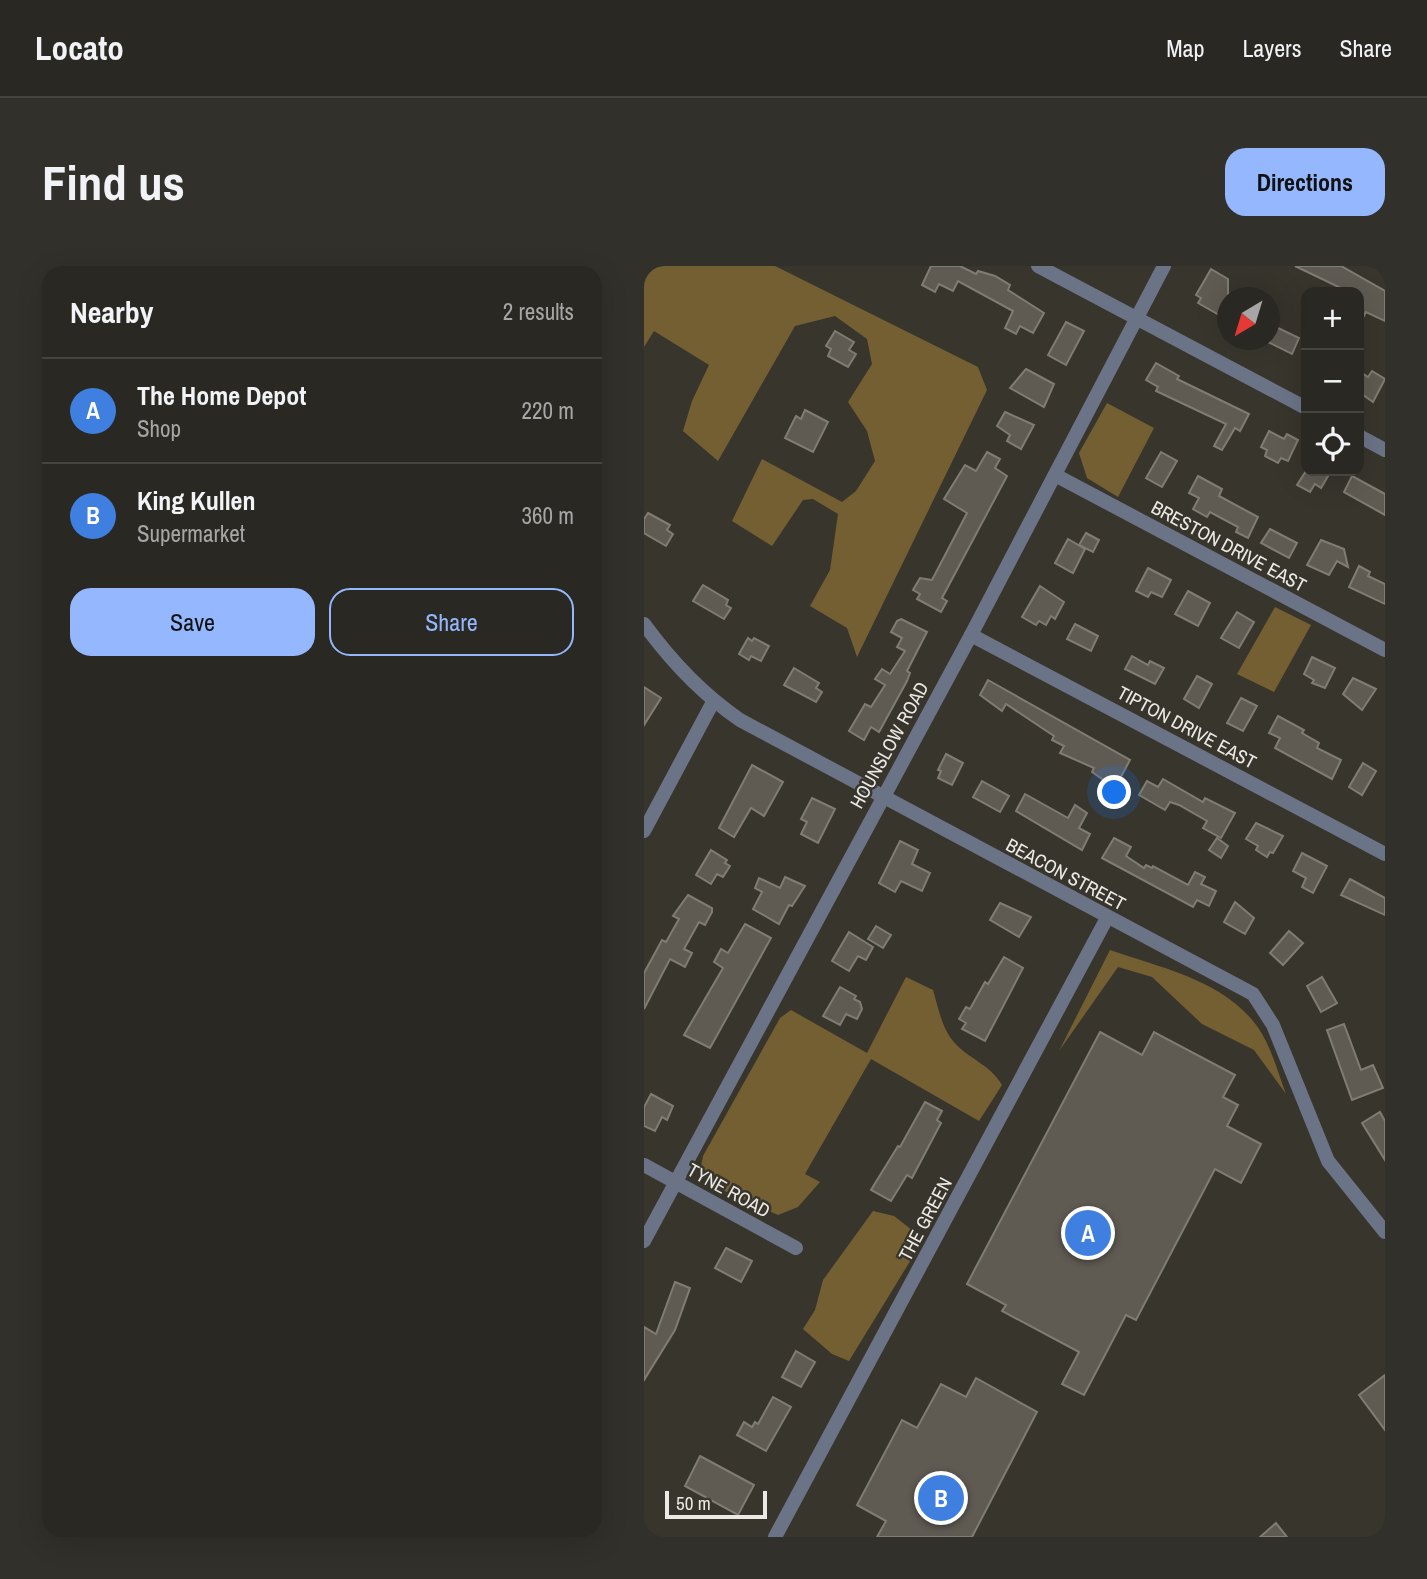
<!DOCTYPE html>
<meta charset="utf-8">
<style>
body{margin:0;font-family:"Archivo Narrow",sans-serif;background:#32302a;color:#f1f3f6}
.controls{position:absolute;right:21px;top:21px;display:grid;overflow:hidden;border-radius:14px;box-shadow:0 7px 28px #0002}
.controls button{width:63px;height:63px;display:grid;place-items:center;padding:0;border:0;border-bottom:2px solid #464440;background:#2a2822;color:#f1f3f6;font:35px sans-serif}
.compass{position:absolute;left:573px;top:21px;width:63px;height:63px;border-radius:50%;background:#2a2822;box-shadow:0 7px 28px #0002;rotate:218deg}
.scale{position:absolute;left:21px;bottom:18px;width:102px;box-sizing:border-box;padding-left:7px;border:4px solid #ece9e5;border-top:0;font-size:19px;line-height:24px;white-space:nowrap;color:#ece9e5;-webkit-text-stroke:5px #38352d;paint-order:stroke}
.you{position:absolute;left:471px;top:527px;width:24px;height:24px;margin:-18px;border:5px solid #fff;border-radius:50%;background:#1a73e8;box-shadow:0 0 0 10px #1a73e833}
.badge{display:grid;place-items:center;width:46px;height:46px;border-radius:50%;background:#94b7fd;color:#fff;font-size:23px;font-weight:700}
.pin{position:absolute;translate:-50% -50%;border:4px solid #fff;box-shadow:0 2px 7px #0006}
.list{margin:0;padding:0;list-style:none}
h2{display:flex;justify-content:space-between;align-items:center;height:91px;margin:0;padding:0 28px;font-size:30px}
h2 small{font-size:23px;font-weight:400;color:#a5a6a5}
.list li{display:grid;grid-template-columns:46px 1fr auto;gap:21px;align-items:center;box-sizing:border-box;height:105px;padding:0 28px;border-top:2px solid #464440}
.list b{display:block;font-size:26px;white-space:nowrap}
.list p{margin:0;font-size:23px;white-space:nowrap;color:#a5a6a5}
.list em{font-size:23px;font-style:normal;color:#a5a6a5}
.actions{display:flex;gap:14px;padding:21px 28px}
.actions a{flex:1;padding:16px 0;border:2px solid #94b7fd;border-radius:21px;text-align:center;font-size:24px;color:#94b7fd}
.actions .main{background:#94b7fd;color:#111}
.icon{flex:none;width:38px;height:38px;fill:none;stroke:currentColor;stroke-width:2;stroke-linecap:round;stroke-linejoin:round}
.map{position:relative;flex:none;width:741px;height:1271px;overflow:hidden;border-radius:21px}
header{display:flex;align-items:center;gap:42px;box-sizing:border-box;height:98px;padding:0 35px;background:#2a2822;border-bottom:2px solid #464440}
header strong{font-size:33px}
nav{display:flex;gap:38px;margin-inline-start:auto;font-size:24px}
.intro{display:flex;align-items:center;justify-content:space-between;box-sizing:border-box;height:168px;padding:0 42px}
h1{margin:0;font-size:49px}
.button{padding:18px 32px;border-radius:21px;background:#94b7fd;color:#111;font-size:24px;font-weight:700}
main{display:flex;gap:42px;padding:0 42px}
aside{flex:1;background:#2a2822;border-radius:21px;box-shadow:0 7px 28px #0002}
.map>svg:first-child{display:block}
.forest{fill:#745f33}
.building{fill:#5f5b53;stroke:#807c73;stroke-width:2}
.lines{fill:none;stroke-linecap:round;stroke-linejoin:round}
.minor{stroke:#6b7487;stroke-width:14}
.tertiary{stroke:#6b7487;stroke-width:14}
.labels{text-anchor:middle;stroke-width:5;stroke-linejoin:round;paint-order:stroke}
.street-label{font-size:19px;fill:#ece9e5;stroke:#38352d}
</style>
<header>
<strong>Locato</strong>
<nav><a>Map</a><a>Layers</a><a>Share</a></nav>
</header>
<div class="intro"><h1>Find us</h1><a class="button">Directions</a></div>
<main>
<aside>
<h2>Nearby<small>2 results</small></h2>
<ul class="list">
<li><span class="badge" style="background:#3f7fe0">A</span><div><b>The Home Depot</b><p>Shop</p></div><em>220 m</em></li>
<li><span class="badge" style="background:#3f7fe0">B</span><div><b>King Kullen</b><p>Supermarket</p></div><em>360 m</em></li>
</ul>
<div class="actions"><a class="main">Save</a><a>Share</a></div>
</aside>
<div class="map">
<svg width="741" height="1271" viewBox="0 0 741 1271">
<rect width="100%" height="100%" fill="#38352d"/>
<!-- forest -->
<g class="forest">
<path d="M0,0H131L334,101L343,124L213,391L203,362L166,340L186,304L194,248L169,233L159,234L128,280L88,255L118,193L198,236L212,225L231,195L223,165L204,136L228,98L223,73L191,50L151,60L74,195L39,165L48,135L65,99L10,65L0,81Z"/>
<path d="M463,137L510,162L474,231L443,212L435,187Z"/>
<path d="M631,341L667,359L630,426L593,408Z"/>
<path d="M466,684C514,701 575,713 609,755C626,775 633,804 642,828L610,784L558,758L508,711L474,701L415,785Z"/>
<path d="M262,711L289,724C294,741 298,762 309,775C324,793 346,798 358,819L335,855L227,793L161,908L176,916L154,941L134,949L63,917L57,900L59,890L136,752L147,744L223,787Z"/>
<path d="M229,945L250,950L268,964V992L205,1095L188,1088L159,1063L171,1044L179,1014Z"/>
</g>
<!-- building -->
<g class="building">
<path d="M287,0H316L332,8L334,5L351,10L366,19L364,24L400,47L389,67L376,60L372,68L361,62L369,45L314,15L309,25L295,18L291,26L278,19Z"/>
<path d="M651,0H697L741,25V55L722,46L715,59V26H705Z"/>
<path d="M567,3L584,13V54L554,37L557,32L552,29Z"/>
<path d="M422,56L440,65L422,99L404,89Z"/>
<path d="M632,61L655,72L648,88L624,76Z"/>
<path d="M191,65L210,76L205,84L212,88L204,101L184,90L187,83L182,80Z"/>
<path d="M512,97L535,110L533,113L605,148L596,165L591,162L578,184L570,180L582,158L512,125L514,121L502,114Z"/>
<path d="M382,103L410,118L400,141L366,122Z"/>
<path d="M715,105L724,111L728,105L741,113L729,136L715,126Z"/>
<path d="M161,144L184,156L169,186L141,172L152,150L157,153Z"/>
<path d="M361,146L390,159L377,183L363,175L366,169L353,160Z"/>
<path d="M625,165L640,173L643,168L654,174L644,195L637,192L634,197L621,190L623,184L617,181Z"/>
<path d="M343,186L356,193L351,202L363,210L298,332L303,335L297,346L273,333L276,328L269,324L276,312L288,314L323,247L300,233L321,199L332,205Z"/>
<path d="M517,186L533,195L518,221L502,212Z"/>
<path d="M662,205H687L677,222L671,218L666,226L653,219Z"/>
<path d="M554,210L578,223L575,230L614,251L604,272L592,266L594,261L566,246L563,251L549,243L555,232L545,227Z"/>
<path d="M708,210L741,228V249L700,226Z"/>
<path d="M4,247L26,259L23,264L29,268L22,280L0,267V253Z"/>
<path d="M626,263L653,277L645,292L617,277Z"/>
<path d="M442,267L455,274L449,286L435,279Z"/>
<path d="M424,273L441,283L429,307L411,297Z"/>
<path d="M677,274L700,283L704,301L693,295L685,309L663,299Z"/>
<path d="M715,300L726,306L724,310L741,318V338L705,321Z"/>
<path d="M504,302L527,314L518,331L507,326L504,331L492,325Z"/>
<path d="M59,319L84,334L82,339L87,342L80,353L49,335Z"/>
<path d="M396,320L420,336L411,353L407,350L402,359L395,355L392,359L378,351Z"/>
<path d="M544,325L566,337L554,360L531,348Z"/>
<path d="M593,346L610,356L595,382L577,372Z"/>
<path d="M257,353L283,366L263,405L266,407L263,415L235,466L227,461L220,474L205,465L221,438L227,441L241,419L231,413L238,403L246,408L261,385L253,381L258,372L247,366L253,355Z"/>
<path d="M431,358L454,370L447,385L423,373Z"/>
<path d="M104,372L108,375L110,372L125,380L117,395L107,390L105,394L95,388Z"/>
<path d="M488,390L504,399L506,395L520,402L511,418L481,403Z"/>
<path d="M668,391L691,402L681,422L668,417L670,414L660,408Z"/>
<path d="M150,402L175,417L172,422L178,426L172,436L140,419Z"/>
<path d="M553,410L568,418L555,442L540,433Z"/>
<path d="M709,412L732,423L718,444L699,428Z"/>
<path d="M344,414L486,494L471,522L448,506L450,502L416,487L420,480L408,474L410,470L362,438L358,445L336,429Z"/>
<path d="M0,421L17,432L0,459Z"/>
<path d="M597,432L613,440L599,465L583,457Z"/>
<path d="M634,450L660,464L658,467L675,477L673,482L697,494L688,513L631,482L636,472L625,467Z"/>
<path d="M302,488L319,497L308,519L294,512L297,505L294,504Z"/>
<path d="M719,497L732,505L718,529L705,521Z"/>
<path d="M108,499L139,516L120,550L107,542L90,571L75,562Z"/>
<path d="M519,513L559,536L561,532L591,547L577,572L559,562L563,555L535,539L526,536L521,544L495,529L503,515L514,521Z"/>
<path d="M338,515L365,530L356,546L329,531Z"/>
<path d="M381,528L424,552L431,539L443,547L435,562L446,568L438,584L372,545Z"/>
<path d="M168,532L191,543L174,577L157,568L163,556L157,553Z"/>
<path d="M612,557L639,570L629,587L626,586L623,591L612,584L614,580L602,573Z"/>
<path d="M470,572L487,581L482,590L500,602L502,599L508,602L509,600L544,619L551,606L561,611L557,618L572,625L565,640L553,634L549,641L458,592Z"/>
<path d="M573,572L584,580L577,592L565,584Z"/>
<path d="M256,575L274,584L268,598L286,607L278,625L257,615L251,626L235,617Z"/>
<path d="M67,584L83,594L81,597L86,600L79,611L73,608L67,618L52,609Z"/>
<path d="M658,587L683,600L669,627L658,621L662,612L649,605Z"/>
<path d="M141,611L161,620L148,640L145,639L135,658L109,643L118,626L111,622L115,612L136,622Z"/>
<path d="M706,613L741,632V649L697,629Z"/>
<path d="M44,629L68,642V646L61,659L55,656L40,683L48,687L41,701L26,693L0,743V707L18,674L22,676L35,653L29,650Z"/>
<path d="M591,636L610,652L601,668L580,656Z"/>
<path d="M356,637L387,651L375,671L346,654Z"/>
<path d="M101,658L127,672L66,782L40,769L79,702L70,696L77,683L84,687Z"/>
<path d="M232,660L247,669L239,682L224,673Z"/>
<path d="M645,665L659,677L639,699L626,687Z"/>
<path d="M205,666L229,681L222,694L214,690L205,705L188,695Z"/>
<path d="M360,691L379,702L341,775L318,763L322,757L315,753L322,741L326,743L341,716L344,718Z"/>
<path d="M678,711L693,737L677,746L663,720Z"/>
<path d="M196,721L212,730L210,733L216,736L218,743L213,753L202,748L196,759L179,750Z"/>
<path d="M700,758L717,804L729,799L739,822L708,834L683,764Z"/>
<path d="M456,766L498,789L510,766L591,809L579,831L594,839L583,860L617,878L597,917L571,903L492,1054L482,1049L440,1129L418,1118L435,1086L358,1045L362,1039L323,1018Z"/>
<path d="M7,828L29,840L23,854L18,851L11,865L0,860V841Z"/>
<path d="M281,836L298,845L293,854L297,857L268,912L263,909L247,935L227,924L254,880L256,881Z"/>
<path d="M736,846L741,855V894L718,857Z"/>
<path d="M82,982L108,995L97,1016L71,1002Z"/>
<path d="M31,1016L46,1022L31,1064L0,1114V1061L12,1068Z"/>
<path d="M152,1085L171,1096L157,1121L138,1111Z"/>
<path d="M741,1109V1164L715,1129Z"/>
<path d="M332,1112L393,1146L328,1271H233L242,1255L213,1239L258,1154L273,1162L297,1118L322,1131Z"/>
<path d="M129,1131L147,1141L122,1185L93,1169L100,1156L108,1161L111,1156L114,1158Z"/>
<path d="M56,1190L110,1219L94,1249L41,1220Z"/>
<path d="M632,1257L643,1271H616Z"/>
</g>
<g class="lines">
<!-- minor -->
<g class="minor">
<path d="M394,0L662,142"/>
<path d="M715,170L741,184"/>
<path d="M411,209L741,384"/>
<path d="M327,369L741,588"/>
<path d="M0,565L69,436"/>
<path d="M0,899L152,982"/>
<path d="M0,975L327,369L520,0"/>
<path d="M131,1271L463,652"/>
</g>
<!-- tertiary -->
<path class="tertiary" d="M0,358C27,395 58,428 96,454L609,728L629,759L684,895L741,966"/>
</g>
<g class="labels">
<!-- street labels -->
<g class="street-label">
<text transform="translate(585 280) rotate(28)" y="7">BRESTON DRIVE EAST</text>
<text transform="translate(543 461) rotate(28)" y="7">TIPTON DRIVE EAST</text>
<text transform="translate(245 479) rotate(-61)" y="7">HOUNSLOW ROAD</text>
<text transform="translate(422 608) rotate(28)" y="7">BEACON STREET</text>
<text transform="translate(85 924) rotate(29)" y="7">TYNE ROAD</text>
<text transform="translate(281 953) rotate(-62)" y="7">THE GREEN</text>
</g>
</g>
</svg>
<div class="controls">
<button>+</button>
<button>−</button>
<button><svg class="icon" aria-label="locate" viewBox="0 0 24 24"><circle cx="12" cy="12" r="6"/><path d="M12 2v4M12 18v4M2 12h4M18 12h4"/></svg></button>
</div>
<svg class="compass" viewBox="-18 -18 36 36"><path d="M0-13l5 13h-10z" fill="#e53935"/><path d="M0 13l5-13h-10z" fill="#a5a6a5"/></svg>
<div class="scale">50 m</div>
<div class="you"></div>
<div class="pin badge" style="left:444px;top:967px;background:#3f7fe0">A</div>
<div class="pin badge" style="left:297px;top:1232px;background:#3f7fe0">B</div>
</div>
</main>
